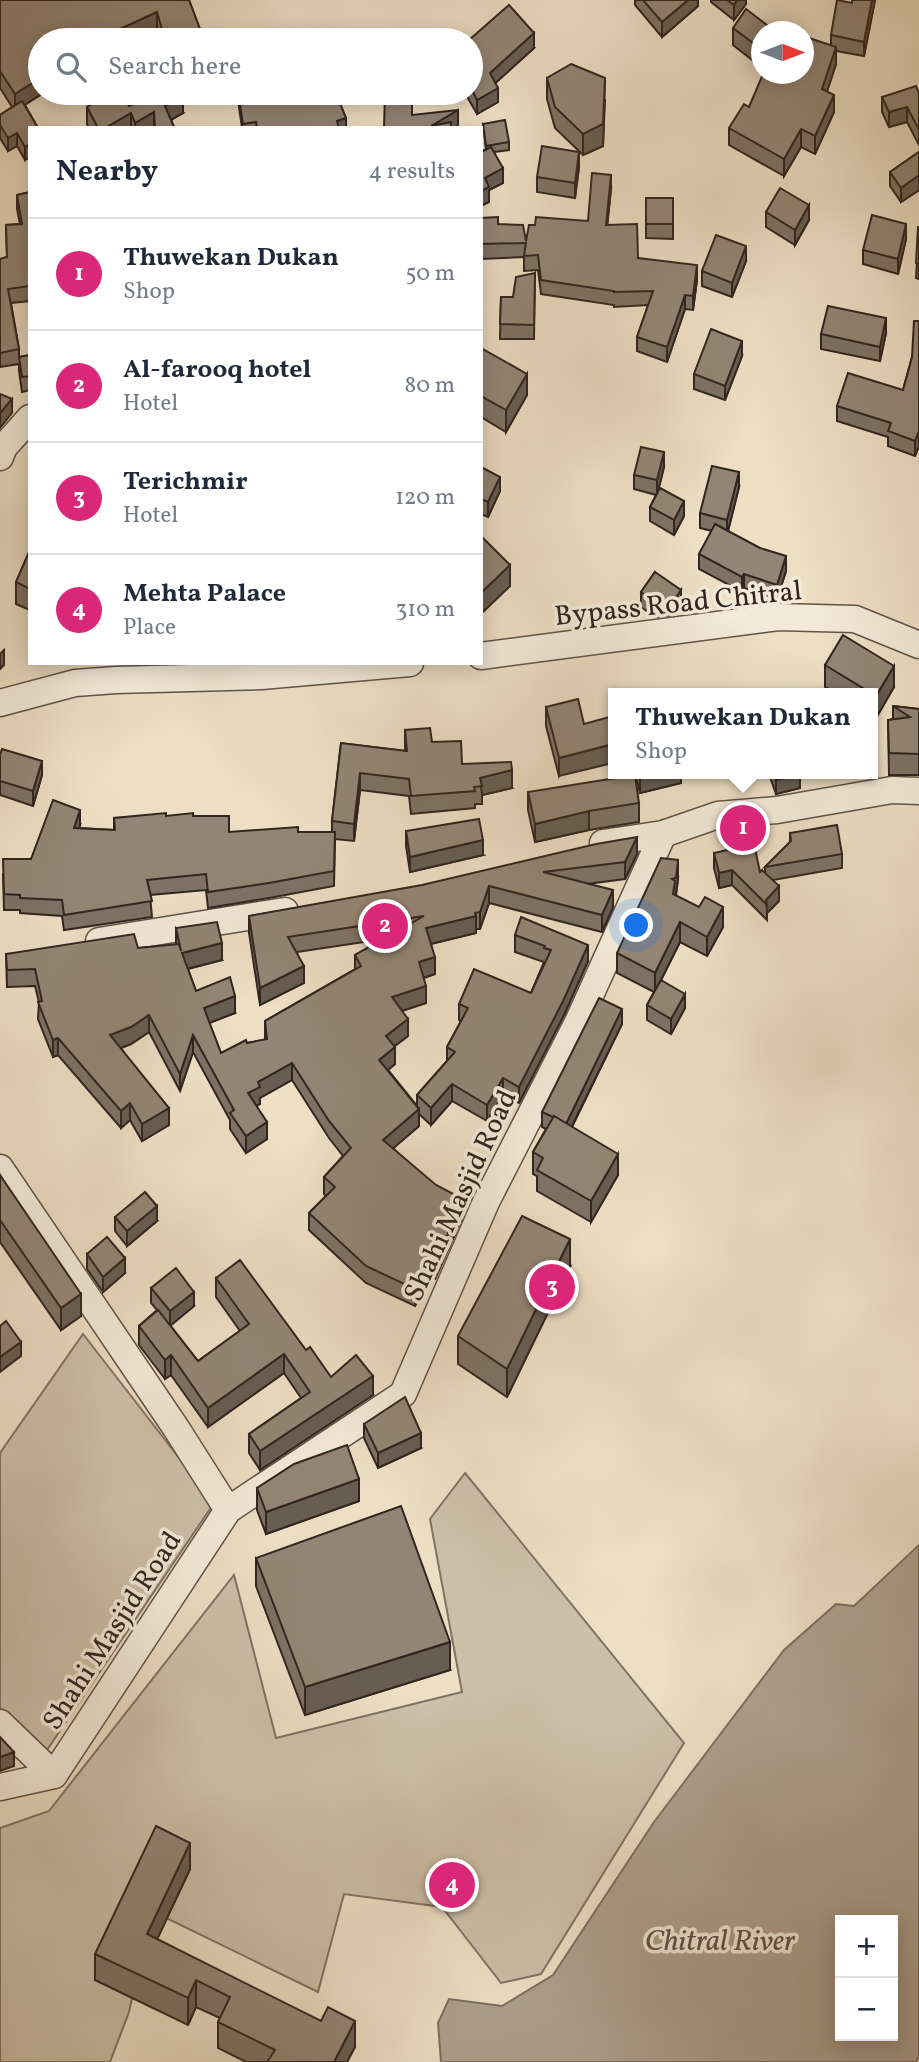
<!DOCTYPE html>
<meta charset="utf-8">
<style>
body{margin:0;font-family:Vollkorn,serif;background:#f6f6f7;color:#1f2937}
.controls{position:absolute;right:21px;bottom:21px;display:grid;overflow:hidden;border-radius:0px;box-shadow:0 4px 18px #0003}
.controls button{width:63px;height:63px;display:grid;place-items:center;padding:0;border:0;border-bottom:2px solid #e0e1e3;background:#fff;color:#1f2937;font:35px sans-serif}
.compass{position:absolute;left:751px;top:21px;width:63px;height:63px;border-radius:50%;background:#fff;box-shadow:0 4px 18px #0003;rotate:90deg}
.you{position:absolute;left:637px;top:926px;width:24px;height:24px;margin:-18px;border:5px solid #fff;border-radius:50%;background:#1a73e8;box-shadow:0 0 0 10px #1a73e833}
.badge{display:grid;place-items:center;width:46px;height:46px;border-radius:50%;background:#db2777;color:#fff;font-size:23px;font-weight:700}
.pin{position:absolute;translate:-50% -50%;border:4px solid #fff;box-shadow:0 2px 7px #0006}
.popup{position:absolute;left:608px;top:688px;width:270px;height:91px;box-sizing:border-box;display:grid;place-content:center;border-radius:0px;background:#fff;filter:drop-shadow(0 2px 5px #0005);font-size:23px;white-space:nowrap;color:#747a83}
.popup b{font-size:26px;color:#1f2937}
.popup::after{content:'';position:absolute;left:50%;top:100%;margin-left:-14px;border:14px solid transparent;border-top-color:#fff}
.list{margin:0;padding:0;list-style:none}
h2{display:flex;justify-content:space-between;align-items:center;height:91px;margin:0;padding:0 28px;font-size:30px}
h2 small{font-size:23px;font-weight:400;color:#747a83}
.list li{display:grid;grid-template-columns:46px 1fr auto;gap:21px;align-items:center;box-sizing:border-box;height:112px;padding:0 28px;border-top:2px solid #e0e1e3}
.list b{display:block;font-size:26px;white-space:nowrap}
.list p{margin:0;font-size:23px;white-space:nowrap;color:#747a83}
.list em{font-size:23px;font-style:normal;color:#747a83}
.icon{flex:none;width:38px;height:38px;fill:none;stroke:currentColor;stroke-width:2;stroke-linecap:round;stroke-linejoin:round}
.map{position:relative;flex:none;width:919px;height:2062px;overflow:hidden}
.search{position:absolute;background:#fff;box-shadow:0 4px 18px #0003;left:28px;top:28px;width:455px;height:77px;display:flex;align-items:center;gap:18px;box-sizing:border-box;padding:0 24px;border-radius:38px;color:#747a83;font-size:26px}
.panel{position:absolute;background:#fff;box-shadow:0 4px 18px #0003;left:28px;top:126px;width:455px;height:539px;border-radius:0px}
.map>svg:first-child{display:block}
.green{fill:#cdbfa8;stroke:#807264;stroke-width:2}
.water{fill:#ad9f8c;stroke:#7c6e60;stroke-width:2;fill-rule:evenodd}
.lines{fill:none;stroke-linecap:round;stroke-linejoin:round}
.minor-casing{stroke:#615348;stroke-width:29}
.minor{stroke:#f3ead9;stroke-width:26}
.wall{fill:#7e7265;stroke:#32251f;stroke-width:2}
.shaded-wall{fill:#675d52;stroke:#32251f;stroke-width:2}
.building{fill:#938575;stroke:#32251f;stroke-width:2}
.labels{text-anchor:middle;stroke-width:7;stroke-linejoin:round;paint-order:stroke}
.street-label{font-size:28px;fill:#32251f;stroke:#f3ead9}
.water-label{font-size:30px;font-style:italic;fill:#5d5045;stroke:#f3ead9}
</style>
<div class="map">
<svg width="919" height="2062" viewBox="0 0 919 2062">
<rect width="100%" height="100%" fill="#eddec4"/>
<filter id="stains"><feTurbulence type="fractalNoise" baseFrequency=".00286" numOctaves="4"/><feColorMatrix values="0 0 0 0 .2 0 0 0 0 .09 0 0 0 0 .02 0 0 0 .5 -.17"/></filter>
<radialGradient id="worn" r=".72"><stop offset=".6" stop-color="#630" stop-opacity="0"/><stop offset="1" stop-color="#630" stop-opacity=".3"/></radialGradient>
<!-- green -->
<g class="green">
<path d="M83,1334L214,1503L45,1753L0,1708V1453Z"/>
<path d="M465,1473L684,1743L541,1974L501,1983L442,1907L344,1894L318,1992L152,1911L129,2012L110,2062H0V1828L49,1811L234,1575L276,1738L462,1692L430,1519Z"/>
</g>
<!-- water -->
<path class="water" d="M919,1545V2056L916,2062H441L438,2023L449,1999L502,2006L553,1975L654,1822L784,1650L836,1604L854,1606ZM840,1920H893V2036H840Z"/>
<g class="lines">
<!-- minor casing -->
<g class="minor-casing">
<g id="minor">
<path d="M0,457L4,447L30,418"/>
<path d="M481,656L778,617L855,619L919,645"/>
<path d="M0,703L75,683L116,680L261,676L410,663"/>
<path d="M603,843L663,834L718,815L777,810L892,790L919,791"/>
<path d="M99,941L285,911"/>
<path d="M0,1168L176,1428L228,1510"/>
<path d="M0,1723L54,1775"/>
<path d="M0,1787L54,1775L228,1510L403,1394L486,1202L578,1022L663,834"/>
</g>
</g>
<!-- minor -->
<use href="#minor" class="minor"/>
</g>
<!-- wall -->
<g class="wall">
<path d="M0,0H189L204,40H160L157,29L40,40V95L25,105L38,128L25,160L17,146L8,151L0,138V115L12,107L0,88Z"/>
<path d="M635,0H698V6L662,37L635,5Z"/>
<path d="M711,0H746V4L734,20L711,2Z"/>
<path d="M875,0L864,56L836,51V64L827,91L834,112L815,154L801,147L784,176L729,145V128L831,45V35L852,3Z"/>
<path d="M733,28L761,32V67L733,45Z"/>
<path d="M471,40L534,48L495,83L498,102L477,114L465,93H471Z"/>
<path d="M547,78L605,100L603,146L583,155L555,128L547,99Z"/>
<path d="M85,93H122L129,106L183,113L171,120L174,127L179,128H89L87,124V107L91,105Z"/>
<path d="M182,93H215L203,99L187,103Z"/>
<path d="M237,93H339V96H338L346,128H242Z"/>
<path d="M919,93V145L907,122L889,127L882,112V97Z"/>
<path d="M483,124L509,142V150L494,152L503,183L489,190V202L481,206V152L486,149Z"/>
<path d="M919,152V190L901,202L890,186V172Z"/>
<path d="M579,167L575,198L537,192V177Z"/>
<path d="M611,189L607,225L638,258L697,280L693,310L685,309L667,362L637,351V337L648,305L614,307V305L541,294L538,270L524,271V257L481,259V218L498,224L526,241L535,225L588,221Z"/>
<path d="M30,192V301L11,303L19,349V357L30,355V390L22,392L19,371V364L0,367V259L7,257L6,225L20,224L17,209V195Z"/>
<path d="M646,198H673V239L646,238Z"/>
<path d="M766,212L809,220L795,245L766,227Z"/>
<path d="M919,227V279L916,278Z"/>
<path d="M906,239L898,274L863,264V250Z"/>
<path d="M746,261L732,297L702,286V271Z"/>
<path d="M535,273L534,339H500L501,297H513Z"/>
<path d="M919,321V446L915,456L888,446V437L837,421V406L903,390L912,357Z"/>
<path d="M886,333L880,361L821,349V334Z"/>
<path d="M481,348L527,395L506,432L481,417Z"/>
<path d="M742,356L725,400L694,389V374Z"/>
<path d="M481,467L500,491L488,517L481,514Z"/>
<path d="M664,467L658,491L684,516L674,535L650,521V507L656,495L634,489V475Z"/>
<path d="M739,487L728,531L786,571L777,599L744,588L742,592L699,569V554L712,531L700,528V513Z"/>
<path d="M30,550V610L16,604V582Z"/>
<path d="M655,572L681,605L674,615L655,617L641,607V592Z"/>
<path d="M825,665L894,687L876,718L872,715V693H836L825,687Z"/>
<path d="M893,706L919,709V775H889L888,720L893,719Z"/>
<path d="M546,707L584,724L559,776L546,726Z"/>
<path d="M405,730L432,742L462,764L512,788L482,795V804H475V808L411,814L409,796L360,790L354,841L335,839L334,886L269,898L208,908L206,890L150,895L152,917L64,930L62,916L20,913V910H4L3,874L31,859L80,825L79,828L114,830V818L193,816L229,832H332V821L341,743L405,751Z"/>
<path d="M0,755L42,775L33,806L0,795Z"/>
<path d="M635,774H681V783L640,793Z"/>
<path d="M769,774H800V788L776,794Z"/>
<path d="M840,774H861V775L841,778Z"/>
<path d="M528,792L639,803V822L589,830L535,842L528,810Z"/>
<path d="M406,831L483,855L410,872L406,846Z"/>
<path d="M790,833L842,854V868L773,880L779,901L767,913V920L732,885L719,888L714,868V853L760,872L765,873V867L790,842Z"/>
<path d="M637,854L625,879L587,884L613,907L602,932L489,903L480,929H476V933L431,944L435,974L424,978L426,1003L402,1011L408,1036L395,1046V1064L388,1070L417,1106V1095L447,1061V1047L461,1021L459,1020V1004L531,993L544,962L515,952V935L588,961L564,1015L519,1103L503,1095L487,1121L452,1101L431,1125L419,1114V1126L393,1148L463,1216L435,1279L429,1276L415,1306L366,1283L309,1230V1213L326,1196L324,1194V1177L343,1156L329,1138L292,1080L260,1098V1104L256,1106L267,1139L246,1153L230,1129V1120L193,1052L180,1091L149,1032L131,1044L121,1048L169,1125L142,1141L130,1120L121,1128L58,1055L53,1057L38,1019L39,1002L35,986L7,987L6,954L138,948L176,945V928L222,960L188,969L196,991L235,1013L209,1023L221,1053L247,1043L265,1040V1021L355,969V955L384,939L297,952L304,983L260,1005L249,933V916Z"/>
<path d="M678,879L676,896L723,927L707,956L680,942L660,982L685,1008L671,1034L647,1020V1005L654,992L617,973V953Z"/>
<path d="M622,1024L572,1127L618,1175L591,1222L537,1191V1176L533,1174V1152L546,1129L542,1127V1112Z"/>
<path d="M0,1175L81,1316L61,1330L0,1242Z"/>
<path d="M115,1217L157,1221L127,1246L115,1231Z"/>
<path d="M87,1254L125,1273L103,1292L87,1269Z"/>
<path d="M570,1267L507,1397L458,1364V1336Z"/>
<path d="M216,1278L306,1350L331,1377L373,1395L260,1470L249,1453V1434L301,1398L284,1373L208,1427L171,1375L165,1379L139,1345V1326L157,1310L151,1303V1288L194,1306L170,1325L198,1361L240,1331L216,1297Z"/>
<path d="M364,1424L421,1448L378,1468L364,1438Z"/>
<path d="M257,1488L359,1501L266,1534L257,1510Z"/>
<path d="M256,1558L450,1670L305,1715L256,1586Z"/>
<path d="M190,1869L157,1939L355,2047L347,2062H246L218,2048V2022L220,2018L196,2007L188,2025L95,1980V1954Z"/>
</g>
<!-- shaded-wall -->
<g class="shaded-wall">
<path d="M688,0H698V6L662,37V22Z"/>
<path d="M737,0H746V4L734,20V5Z"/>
<path d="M872,0H875L864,56V42Z"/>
<path d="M157,12V29L133,40H96Z"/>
<path d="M534,33V48L490,88V73Z"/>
<path d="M836,47V64L822,107V89Z"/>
<path d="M40,64V95L15,111V94L33,68Z"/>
<path d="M605,78L603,146L583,155V134Z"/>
<path d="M498,88V102L477,114V100Z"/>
<path d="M187,93H215L203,99L187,103Z"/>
<path d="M834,95V112L815,154V136Z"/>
<path d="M183,96V113L165,123V106Z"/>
<path d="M907,107V122L889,127V112Z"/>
<path d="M458,110V125L453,128H431V126Z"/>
<path d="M154,112V128H135V123Z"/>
<path d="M131,113V128H105Z"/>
<path d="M346,118V128H337V121Z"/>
<path d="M801,129V147L784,176V159Z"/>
<path d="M17,133V146L8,151V138Z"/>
<path d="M30,144V157L25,160V147Z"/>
<path d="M579,152V167L575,198V183Z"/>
<path d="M503,168V183L489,190V202L481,206V191L485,178Z"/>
<path d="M611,175V189L606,239V225Z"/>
<path d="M919,175V190L901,202V188Z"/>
<path d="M809,205V220L795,245V230Z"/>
<path d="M906,224V239L898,274V259Z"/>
<path d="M746,246V261L732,297V283Z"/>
<path d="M697,265V280L693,310V296Z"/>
<path d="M685,295V309L667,362V347Z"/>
<path d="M886,318V333L880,361V347Z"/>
<path d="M742,341V356L725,400V386Z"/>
<path d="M527,374V395L506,432V410Z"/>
<path d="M12,399V413L0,428V413Z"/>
<path d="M919,431V446L915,456V441Z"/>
<path d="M664,452V467L657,495V480Z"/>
<path d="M739,472V487L727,535V520Z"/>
<path d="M500,477V491L488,517V502Z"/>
<path d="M684,501V516L674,535V520Z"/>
<path d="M786,556V571L777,599V585Z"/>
<path d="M510,565V586L481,614V593Z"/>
<path d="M744,574V588L742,592V577Z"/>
<path d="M681,590V605L674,615V600Z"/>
<path d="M4,650V665L0,669V654Z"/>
<path d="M894,666V687L876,718V696Z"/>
<path d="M613,744V763L559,776V758Z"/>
<path d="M42,761V775L33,806V791Z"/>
<path d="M512,770V788L482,795L480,778Z"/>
<path d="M360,773V790L354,841V824Z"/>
<path d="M640,774H681V783L640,793Z"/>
<path d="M733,774H744L733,778Z"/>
<path d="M800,774V788L776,794V780Z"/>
<path d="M80,810V825L74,843V828Z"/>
<path d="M589,811V830L535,842V824Z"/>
<path d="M637,837V854L625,879V862Z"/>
<path d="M483,840V855L410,872V857Z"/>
<path d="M678,860V879L673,914L672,879Z"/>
<path d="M732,870V885L719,888V873Z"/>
<path d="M489,886V903L480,929V912Z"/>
<path d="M779,886V901L767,913L766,900Z"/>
<path d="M613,890V907L602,932V915Z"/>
<path d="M723,907V927L707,956V937Z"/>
<path d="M476,916V933L426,945V928Z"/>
<path d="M680,922V942L655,992V973Z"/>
<path d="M222,943V960L182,970V953Z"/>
<path d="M588,945V961L564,1015L519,1103V1087Z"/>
<path d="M435,957V974L419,979V962Z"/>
<path d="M304,966V983L260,1005V988Z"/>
<path d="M426,986V1003L392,1014V997Z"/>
<path d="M685,994V1008L671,1034V1019Z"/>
<path d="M235,996V1013L204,1025V1008Z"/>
<path d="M622,1009V1024L566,1138V1124Z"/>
<path d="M149,1015V1032L131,1044L110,1052V1035Z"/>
<path d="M408,1019V1036L386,1052V1036Z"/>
<path d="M193,1035V1052L180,1091V1074Z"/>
<path d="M58,1038V1055L53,1057V1040Z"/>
<path d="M395,1047V1064L379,1077V1060Z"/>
<path d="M292,1063V1080L260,1098V1104L248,1110V1093L258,1082Z"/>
<path d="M503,1078V1095L487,1121V1105Z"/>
<path d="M452,1084V1101L431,1125V1108Z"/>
<path d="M130,1103V1120L121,1128V1111Z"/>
<path d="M169,1108V1125L142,1141V1124Z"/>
<path d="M419,1109V1126L383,1157V1140Z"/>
<path d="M267,1122V1139L246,1153V1136Z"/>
<path d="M618,1154V1175L591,1222V1201Z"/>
<path d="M463,1199V1216L435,1279V1263Z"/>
<path d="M157,1206V1221L127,1246V1231Z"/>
<path d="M570,1239V1267L507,1397V1369Z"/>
<path d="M125,1258V1273L103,1292V1277Z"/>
<path d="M429,1259V1276L415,1306V1289Z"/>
<path d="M194,1292V1306L170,1326V1311Z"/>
<path d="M81,1294V1316L61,1330V1308Z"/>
<path d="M21,1342V1356L0,1372V1357Z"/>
<path d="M284,1354V1373L208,1427V1408Z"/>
<path d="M171,1355V1375L165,1379V1360Z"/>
<path d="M373,1376V1395L260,1470V1451Z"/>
<path d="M421,1433V1448L378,1468V1453Z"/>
<path d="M359,1479V1501L266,1534V1512Z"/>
<path d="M450,1642V1670L305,1715V1687Z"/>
<path d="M14,1752V1766L0,1771V1757Z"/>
<path d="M190,1843V1869L147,1961V1934Z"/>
<path d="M196,1980V2007L188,2025V1998Z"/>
<path d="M355,2021V2047L347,2062H334Z"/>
</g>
<!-- building -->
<g class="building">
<path d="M0,0H189L204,40H165L157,12L96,40H40V64L33,68L40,78L15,94L0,71Z"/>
<path d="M643,0H688L662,22Z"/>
<path d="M727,0H737L734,5Z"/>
<path d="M837,0L852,3V0H872L864,42L831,35Z"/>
<path d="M509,5L534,33L490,73L498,88L477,100L471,88V40H469Z"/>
<path d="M746,9L776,32H761V49L733,28Z"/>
<path d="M803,36L836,47L822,89L834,95L815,136L801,129L784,159L729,128L744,104L749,107L763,74H803Z"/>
<path d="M571,64L605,78L603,124L583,134L555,107L547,78Z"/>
<path d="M916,86L919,93V130L907,107L889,112L882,97Z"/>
<path d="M93,93H122L129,106L154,96V93H181L183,96L165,106L174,127L179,128H155L154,112L135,123L131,113L105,128H98L87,107L97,101Z"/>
<path d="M238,93H336L346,118L337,121L339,128H257L256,122L243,124Z"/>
<path d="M385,93H412V115L458,110L431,126L451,122V128H384Z"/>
<path d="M22,101L38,128H30V144L25,147L17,133L8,138L0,125V115Z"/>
<path d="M505,120L509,142L486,146L483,124Z"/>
<path d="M542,146L579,152L575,183L537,177Z"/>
<path d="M491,147L503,168L485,178L489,187L481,191V152Z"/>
<path d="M919,152V175L901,188L890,172Z"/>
<path d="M592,173L611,175L606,225L637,224L638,258L697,265L693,296L685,295L667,347L637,337L653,291L614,292V291L541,280L538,255L524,256L526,243L481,244V218L498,217V224L523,225L526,241L529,225H535L536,217L588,221Z"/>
<path d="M780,188L809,205L795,230L766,212Z"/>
<path d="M30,192V286L8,289L19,349L0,353V259L7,257L6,225L22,224L17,195Z"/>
<rect x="646" y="198" width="27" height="26"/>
<path d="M872,215L906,224L898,259L863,250Z"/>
<path d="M918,227H919V264L916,263Z"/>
<path d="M716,235L746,246L732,283L702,271Z"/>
<path d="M535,273L534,325L500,324L501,297H513L516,277Z"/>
<path d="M828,306L886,318L880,347L821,334Z"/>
<path d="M914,321H919V431L915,441L888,431L891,423L837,406L848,373L903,390L912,357Z"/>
<path d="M711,329L742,341L725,386L694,374Z"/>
<path d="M481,348L527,374L506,410L481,396Z"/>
<path d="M30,355V376L22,377L19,357Z"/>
<path d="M0,394L12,399L0,413Z"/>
<path d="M641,447L664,452L657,480L634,475Z"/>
<path d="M712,466L739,472L727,520L700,513Z"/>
<path d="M481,467L500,477L488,502L481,499Z"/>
<path d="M660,488L684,501L674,520L650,507Z"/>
<path d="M715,524L760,548L786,556L777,585L744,574L742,577L699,554Z"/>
<path d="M481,536L510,565L481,593Z"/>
<path d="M30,550V589L16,582Z"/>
<path d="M655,572L681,590L674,600L655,603L641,592Z"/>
<path d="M843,635L894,666L876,696L825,665Z"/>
<path d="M578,699L584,724L613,716V744L559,758L546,707Z"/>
<path d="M893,706L919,709V754L889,753L888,720L910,717Z"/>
<path d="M430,728L432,742L461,741L462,764L511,762L512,770L480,778L482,786L474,787L475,791L411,796L409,779L360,773L354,824L332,821L341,743L407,751L405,730Z"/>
<path d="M2,749L42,761L33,791L0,781V755Z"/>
<path d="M774,774H798L776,780Z"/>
<path d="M635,775L639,803L589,811L535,824L528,792Z"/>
<path d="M53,800L80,810L74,828L115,830L114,818L166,813V816L193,813V816H229V832L298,827V832H335L334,871L269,883L208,892L206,874L147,880L152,901L64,915L62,900L20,898V895L4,894L3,859H31Z"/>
<path d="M479,819L483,840L410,857L406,831Z"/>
<path d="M837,825L842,854L765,867L791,841L790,833Z"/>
<path d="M637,837L625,862L543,872L613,890L602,915L489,886L480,912L475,913L476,916L426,928L435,957L419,962L426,986L392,997L408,1019L386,1036L395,1047L379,1060L419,1109L383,1140L436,1185L463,1199L435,1263L429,1259L415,1289L366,1266L309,1213L335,1187L324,1177L351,1148L329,1121L292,1063L258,1082L260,1087L248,1093L267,1122L246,1136L230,1113L234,1110L193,1035L180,1074L149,1015L131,1027L110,1035L169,1108L142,1124L130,1103L121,1111L58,1038L53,1040L38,1002L42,1001L35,969L7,970L6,954L134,934L138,948L179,944L181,951L176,928L217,922L222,943L182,953L196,991L230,977L235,996L204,1008L221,1053L246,1040L247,1043L267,1039L265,1021L361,966L355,955L424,916L288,937L304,966L260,988L249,916L422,885L596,844Z"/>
<path d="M754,844L760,872L762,870L779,886L766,900L767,905L732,870L719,873L714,853Z"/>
<path d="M661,858L678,860L676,878L672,879L675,881L673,894L699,907L705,897L723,907L707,937L680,922L655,973L617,953Z"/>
<path d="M521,917L588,945L564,999L519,1087L503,1078L487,1105L452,1084L431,1108L417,1095L455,1052L447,1047L468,1008L459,1004L474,969L531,993L551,950L544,948L545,946L515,935Z"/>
<path d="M661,980L685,994L671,1019L647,1005Z"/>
<path d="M599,998L622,1009L566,1124L554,1116L553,1117L542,1112Z"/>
<path d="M554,1116L618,1154L591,1201L537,1170L543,1158L533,1152Z"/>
<path d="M0,1175L81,1294L61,1308L0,1220Z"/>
<path d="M145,1192L157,1206L127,1231L115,1217Z"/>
<path d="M522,1216L570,1239L507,1369L458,1336Z"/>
<path d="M107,1237L125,1258L103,1277L87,1254Z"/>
<path d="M240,1260L306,1350L310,1347L331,1377L356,1355L373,1376L260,1451L249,1434L310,1392L284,1354L208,1408L171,1355L165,1360L139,1326L158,1310L198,1361L249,1324L216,1278Z"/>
<path d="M176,1268L194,1292L170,1311L151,1288Z"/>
<path d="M6,1321L21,1342L0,1357V1326Z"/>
<path d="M405,1397L421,1433L378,1453L364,1424Z"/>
<path d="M347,1445L359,1479L266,1512L257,1488L294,1464Z"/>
<path d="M401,1506L450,1642L305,1687L256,1558Z"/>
<path d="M0,1737L14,1752L0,1757Z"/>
<path d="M156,1826L190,1843L147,1934L321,2021L328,2007L355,2021L334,2062H267L275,2050L218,2022L230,1997L196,1980L188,1998L95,1954Z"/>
</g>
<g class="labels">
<!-- street labels -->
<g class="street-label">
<text transform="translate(678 602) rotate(-6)" y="10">Bypass Road Chitral</text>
<text transform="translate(459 1195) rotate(-65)" y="10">Shahi Masjid Road</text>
<text transform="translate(111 1630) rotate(-57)" y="10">Shahi Masjid Road</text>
</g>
<!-- water labels -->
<g class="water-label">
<text x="720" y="1950">Chitral River</text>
</g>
</g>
<rect width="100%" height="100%" filter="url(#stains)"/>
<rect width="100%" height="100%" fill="url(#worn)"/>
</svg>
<div class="controls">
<button>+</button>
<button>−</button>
</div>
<svg class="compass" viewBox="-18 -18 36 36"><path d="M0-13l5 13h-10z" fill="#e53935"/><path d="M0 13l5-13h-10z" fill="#747a83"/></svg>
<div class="you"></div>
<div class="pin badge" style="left:743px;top:828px">1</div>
<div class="popup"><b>Thuwekan Dukan</b>Shop</div>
<div class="pin badge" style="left:385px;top:926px">2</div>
<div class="pin badge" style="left:552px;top:1287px">3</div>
<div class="pin badge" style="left:452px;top:1885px">4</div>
<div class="search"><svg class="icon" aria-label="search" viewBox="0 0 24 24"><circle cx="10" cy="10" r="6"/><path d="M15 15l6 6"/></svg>Search here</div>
<section class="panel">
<h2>Nearby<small>4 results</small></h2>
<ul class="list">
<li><span class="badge">1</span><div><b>Thuwekan Dukan</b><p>Shop</p></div><em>50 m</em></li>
<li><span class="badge">2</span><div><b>Al-farooq hotel</b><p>Hotel</p></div><em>80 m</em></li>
<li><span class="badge">3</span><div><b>Terichmir</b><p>Hotel</p></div><em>120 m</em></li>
<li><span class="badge">4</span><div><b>Mehta Palace</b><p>Place</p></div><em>310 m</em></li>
</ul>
</section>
</div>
